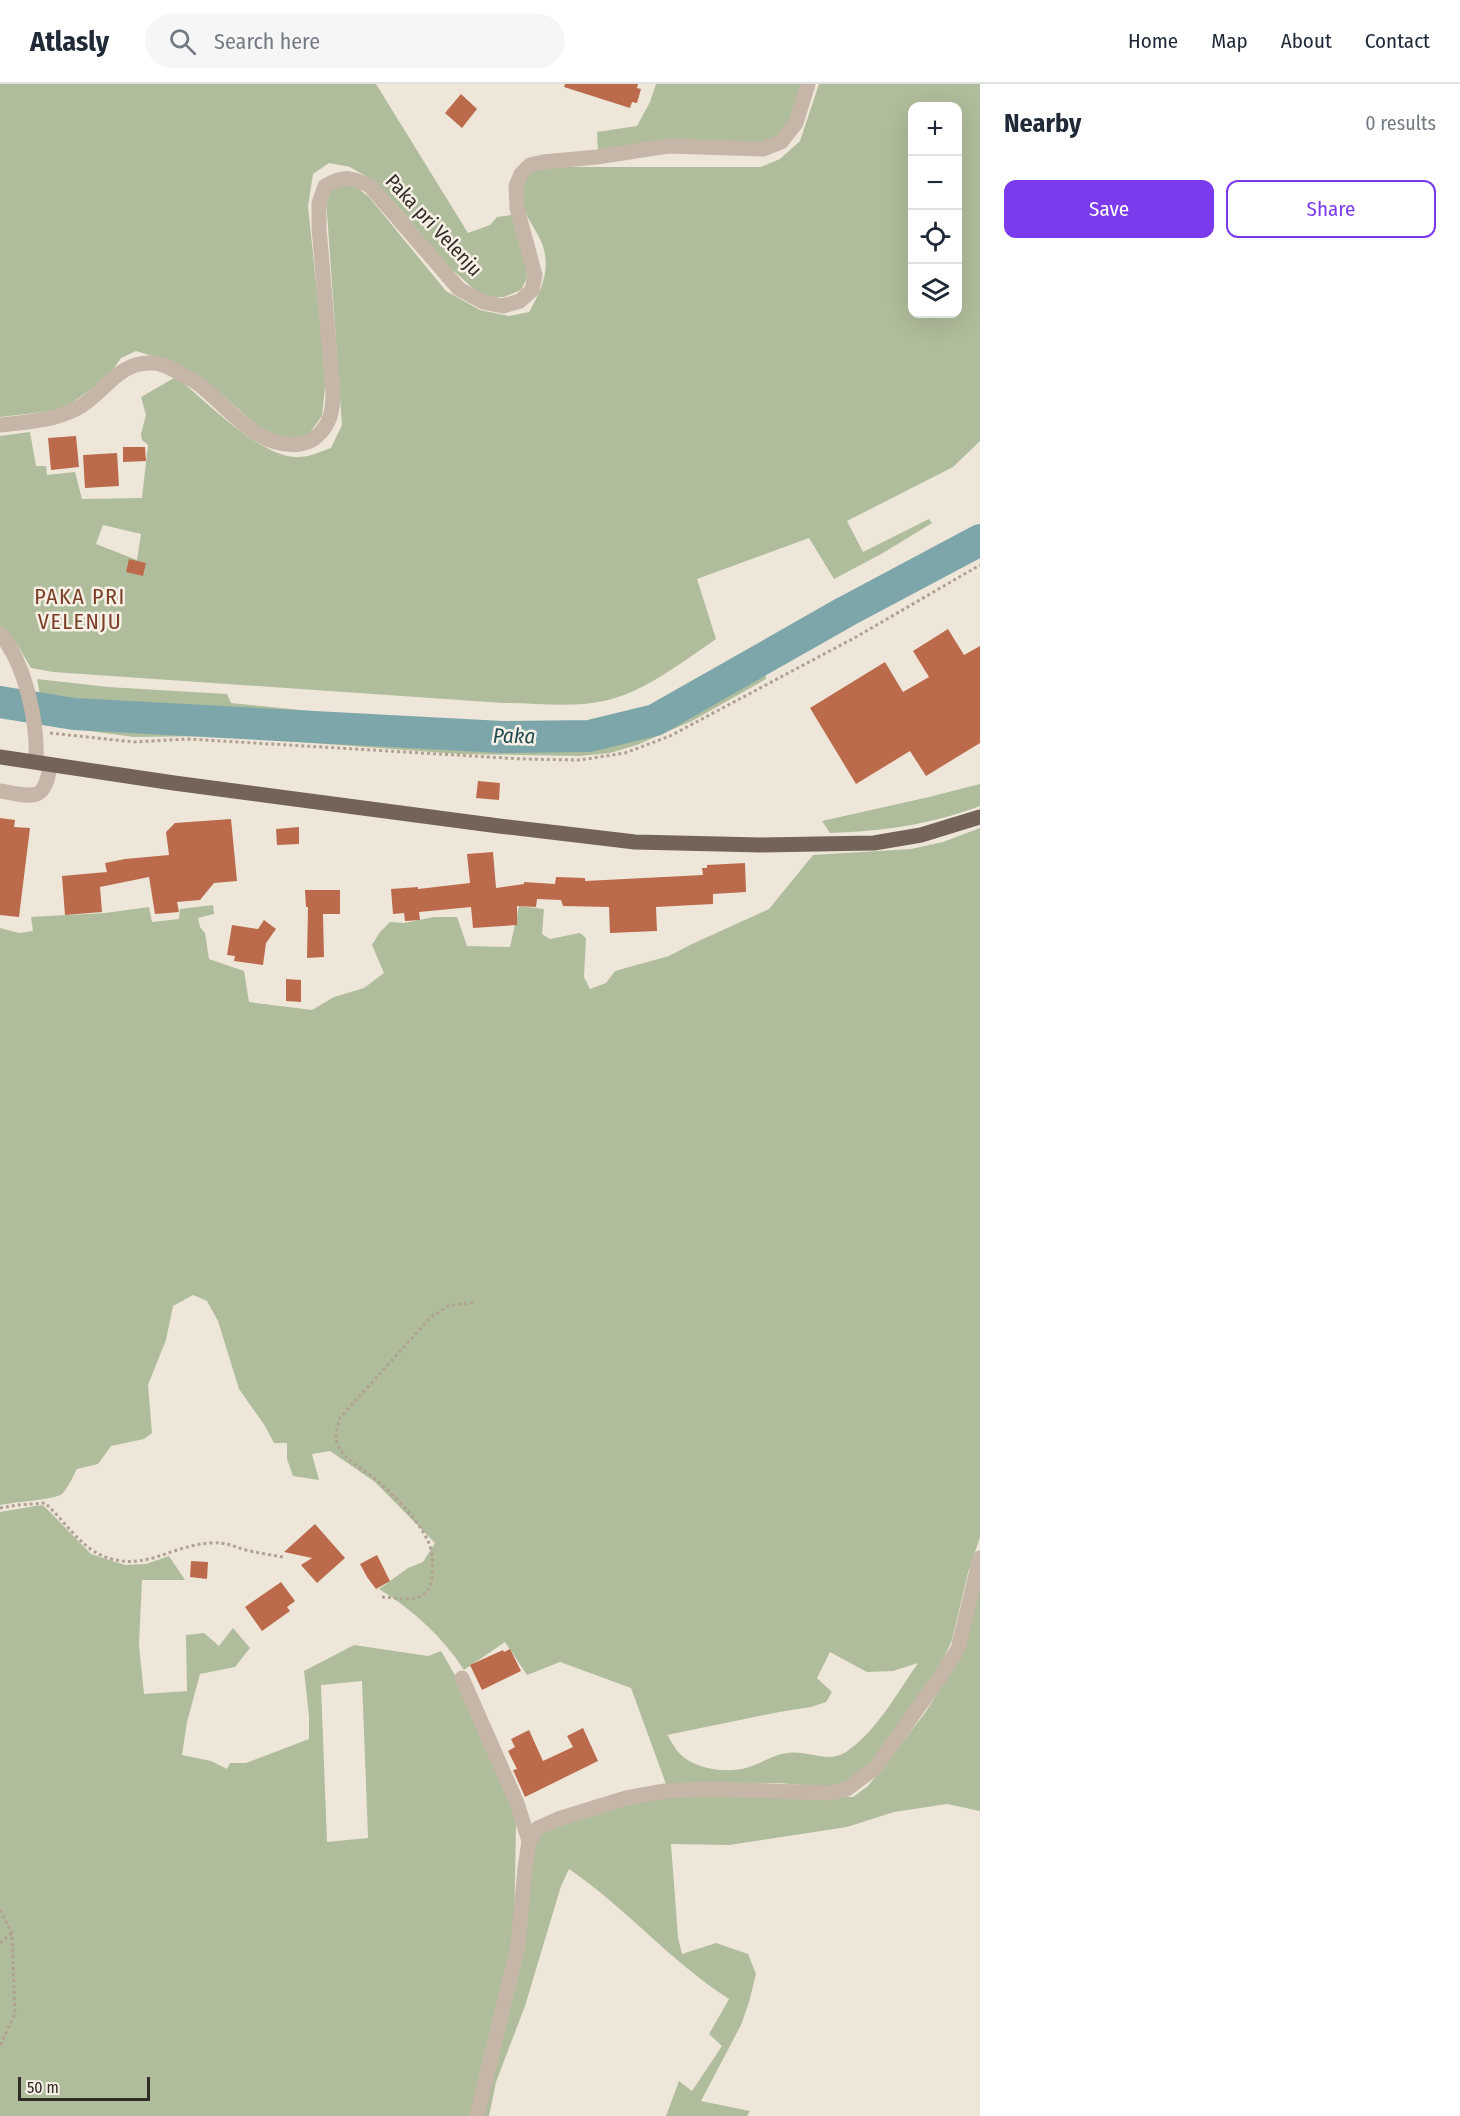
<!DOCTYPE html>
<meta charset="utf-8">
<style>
body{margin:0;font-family:"Fira Sans Condensed",sans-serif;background:#f6f6f7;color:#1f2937}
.controls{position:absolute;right:18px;top:18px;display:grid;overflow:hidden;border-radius:12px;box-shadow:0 6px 24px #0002}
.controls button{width:54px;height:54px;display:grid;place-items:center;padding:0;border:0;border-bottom:2px solid #e0e1e3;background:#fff;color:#1f2937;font:30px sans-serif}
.scale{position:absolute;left:18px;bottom:15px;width:132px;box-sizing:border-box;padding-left:6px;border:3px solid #332b27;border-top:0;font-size:16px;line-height:21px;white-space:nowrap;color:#332b27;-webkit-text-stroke:4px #f7f0e6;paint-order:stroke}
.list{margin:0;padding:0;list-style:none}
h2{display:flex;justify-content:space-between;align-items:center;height:78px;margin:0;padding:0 24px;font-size:26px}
h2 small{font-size:20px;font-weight:400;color:#747a83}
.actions{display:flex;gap:12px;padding:18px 24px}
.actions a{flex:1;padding:14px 0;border:2px solid #7c3aed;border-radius:12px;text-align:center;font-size:21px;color:#7c3aed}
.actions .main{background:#7c3aed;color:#fff}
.icon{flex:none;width:33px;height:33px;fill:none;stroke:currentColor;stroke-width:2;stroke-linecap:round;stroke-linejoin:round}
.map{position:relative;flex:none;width:980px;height:2032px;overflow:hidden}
header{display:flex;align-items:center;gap:36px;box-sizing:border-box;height:84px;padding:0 30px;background:#fff;border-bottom:2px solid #e0e1e3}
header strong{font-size:28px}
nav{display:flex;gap:33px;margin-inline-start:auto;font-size:21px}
.search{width:420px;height:54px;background:#f6f6f7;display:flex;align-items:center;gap:15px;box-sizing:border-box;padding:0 21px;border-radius:33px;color:#747a83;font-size:22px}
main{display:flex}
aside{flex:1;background:#fff}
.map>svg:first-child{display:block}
.green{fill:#b0bd9c;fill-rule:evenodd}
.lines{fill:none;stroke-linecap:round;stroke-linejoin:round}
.river{stroke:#7ca6a9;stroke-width:32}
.building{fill:#bb6b4c}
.path{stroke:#b1a192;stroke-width:3;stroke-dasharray:3 3;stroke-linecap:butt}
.minor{stroke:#c6b6a7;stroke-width:15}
.primary{stroke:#746359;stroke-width:15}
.labels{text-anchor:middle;stroke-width:5;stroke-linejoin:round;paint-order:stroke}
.street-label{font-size:20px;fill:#332b27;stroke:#f7f0e6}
.water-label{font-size:21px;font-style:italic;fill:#204c51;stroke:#f7f0e6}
.quarter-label{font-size:22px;letter-spacing:1.5px;fill:#7b3e27;stroke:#f7f0e6}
</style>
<header>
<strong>Atlasly</strong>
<div class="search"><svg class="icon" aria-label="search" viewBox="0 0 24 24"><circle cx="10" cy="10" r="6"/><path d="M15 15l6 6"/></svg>Search here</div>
<nav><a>Home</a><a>Map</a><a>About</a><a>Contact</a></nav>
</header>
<main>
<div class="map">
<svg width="980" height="2032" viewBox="0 0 980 2032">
<rect width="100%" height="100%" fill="#efe6da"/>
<!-- green -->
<g class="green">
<path d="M0,0H376L468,149L490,141L497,133L511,131L525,165L527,194L521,206L504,213H483L448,182L401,126L374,97L350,83L329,79L313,90L308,122L326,294L322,332L309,350L293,356L278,352L259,343L222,311L177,280L136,267L121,274L108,293L62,326L0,333Z"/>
<path d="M656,0H801L791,35L776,54L754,61L598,68L597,48L637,42L650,18Z"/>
<path d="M819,0H980V357L953,383L847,437L863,468L929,435L932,439L883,469L834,495L809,454L697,495L716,555C682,578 645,608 604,617C572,624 536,619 503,619L53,588L31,584L18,562L0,542V352L30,348L36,382H46L47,391L75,388L82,415L142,414L148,361L142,356L141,350L146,331L141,313L174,294L182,298C210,321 259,371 295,373C308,374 319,368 331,364L342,341L326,115L330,101L347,96L369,113L446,207L480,226L509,232L529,228C543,204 553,180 539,153C534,143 527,134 524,124C521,116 523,104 522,96L538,83H761L780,75L800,57ZM912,22H958V230H912ZM103,441L141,450L137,476L96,460Z"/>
<path d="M765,585L766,595L692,637L637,661L610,669L580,672L460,670L217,652L134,653L45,641L43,631L438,658L581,662L618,654L640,647L725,608Z"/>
<path d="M37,595L108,603L227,610L231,619L310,627L317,637L241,634L41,617Z"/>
<path d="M980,700V722C928,741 885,747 830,749L822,737L929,713Z"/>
<path d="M980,744V1453L968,1489L952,1556L940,1582L871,1678L848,1699L833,1704L780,1699L666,1700L631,1604L560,1578L527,1591L505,1558L464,1586C442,1552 413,1526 379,1505L408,1484L423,1478L435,1459L375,1398L330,1367L312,1370L319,1396L293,1392L287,1375V1359H274L265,1342L239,1305L218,1237L207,1217L193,1211L173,1222L166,1256L148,1301L152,1349L144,1355L111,1362L98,1380L77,1385C73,1392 68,1404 62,1410C54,1416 13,1418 0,1421V844L19,849L33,847L31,833L105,829L149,823L152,838L179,835L180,825L213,821L214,830L198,834L200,843L205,849L209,875L244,887L249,918L312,926L334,913L364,904L384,889L372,861L380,848L390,838L404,839L434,833H457L467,862L510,863L519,822L544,825L542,850L550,855L580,849L586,854L584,893L590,905L606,899L615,887L669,872L690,861L769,825L813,771L911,765L943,758ZM830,1568L867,1588L893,1587L918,1579C897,1609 877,1647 846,1668C828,1680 809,1666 788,1669C775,1670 762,1679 749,1683C729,1690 696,1686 680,1670C675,1665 671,1656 667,1651L779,1628L811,1623L826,1618L832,1608L817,1594Z"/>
<path d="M41,1421L44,1422L91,1470L125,1481L146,1480L169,1472L185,1496H142L139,1561L144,1610L187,1607L186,1551L204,1549L219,1562L233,1544L250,1564L235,1583L200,1590L187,1638L182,1671L211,1677L227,1685L230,1679H246L309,1655V1632L304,1587L354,1561L428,1572L441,1567L460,1600L512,1721L516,1741L514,1852L472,2032H0V1428ZM362,1597L368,1754L327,1758L321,1601Z"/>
<path d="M980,1488V1727L947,1720L894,1728L847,1743L729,1761L671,1760L678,1853L682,1870L716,1859L748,1870L756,1890L749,1918L741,1941L701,2017L750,2027L747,2032H666L679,1997L692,2007L722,1962L709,1950L729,1915C671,1878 626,1824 569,1785L561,1802L525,1922L496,1998L489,2032H481L533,1761L544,1748L571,1737L636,1715L679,1711L853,1713L868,1702L886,1679L925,1629L953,1584Z"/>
</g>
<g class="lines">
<!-- river -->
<path class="river" d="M0,618L74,630L502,653L589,652L655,636L845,528L980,456"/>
</g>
<!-- building -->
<g class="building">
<path d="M565,0H638L637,4L641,5L637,19L632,18L630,24L564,3Z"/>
<path d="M461,10L477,25L462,44L445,29Z"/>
<path d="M76,352L79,383L51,386L48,354Z"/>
<path d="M123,363H145L146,377L123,378Z"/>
<path d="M117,369L119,402L85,404L83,371Z"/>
<path d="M129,475L146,479L143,492L126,488Z"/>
<path d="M948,545L964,571L980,562V659L926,692L910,667L856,700L810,624L885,578L903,608L929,593L913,567Z"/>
<path d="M478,697L500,699L499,716L476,714Z"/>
<path d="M0,734L15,736L14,743L30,744L19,833L0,831Z"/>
<path d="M231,735L237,797L214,799L200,816L177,818L179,828L155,830L149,793L100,803L102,828L65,831L62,792L107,788L105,779L125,775L169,771L166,748L175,739Z"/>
<path d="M299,743V760L277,761L276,745Z"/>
<path d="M493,768L496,804L524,800V798L555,800L556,793L585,794V797L703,791L702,784H707V781L745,779L746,808L713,810V820L656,823L657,847L610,849L609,823L563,822L561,816L537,815L536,823L517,822V841L473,844L471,823L419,828L420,836L405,837L404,829L393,830L391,805L418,803V805L470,799L467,770Z"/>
<path d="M305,806H340V830H323L324,873L307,874L308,823H306Z"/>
<path d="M264,836L276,845L266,859L263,881L234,877L235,872L227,871L232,841L258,845Z"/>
<path d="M286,895L301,896V918L286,917Z"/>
<path d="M315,1440L345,1474L317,1499L301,1481L312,1474L284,1468Z"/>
<path d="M377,1471L390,1497L376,1505L367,1493L360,1480Z"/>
<path d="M191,1477L208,1478L207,1495L190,1493Z"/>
<path d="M281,1498L295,1517L287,1523L290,1527L262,1547L245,1523Z"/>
<path d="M510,1565L521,1587L482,1606L470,1581L503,1566L504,1568Z"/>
<path d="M583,1644L598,1677L525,1713L513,1686L517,1685L508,1667L515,1663L511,1655L529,1646L543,1677L573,1663L567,1652Z"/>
</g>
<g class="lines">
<!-- path -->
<g class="path">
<path d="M50,649L134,658L188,655L522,675L580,676L625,669L670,652L856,553L980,481"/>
<path d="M0,1424L17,1421L45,1419C64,1436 79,1462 103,1472C145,1489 170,1461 211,1459C226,1458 232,1462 246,1466C258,1469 271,1471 283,1473"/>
<path d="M382,1513C403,1514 429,1522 432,1493C433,1483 433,1467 428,1457C417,1434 394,1411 375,1395C363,1385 348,1378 340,1365C333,1356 337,1345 340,1334L430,1234L448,1222L476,1218"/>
<path d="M0,1826L12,1849L15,1929L0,1962"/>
<path d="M0,1859L12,1849"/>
</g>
<!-- minor -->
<g class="minor">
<path d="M0,341C26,338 52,337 76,325C103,312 117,277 152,279C161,279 173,285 181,290C188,294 195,297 201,302C230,325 259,366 300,360C307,358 311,358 316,353C331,340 333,326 333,308L319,144V119L325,102C345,91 350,93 370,102L459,205L483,218L503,222L520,217L532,206L535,191L517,124L516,102L521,90L530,81L543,78L597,73L668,62L763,65L781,58L796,39L808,0"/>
<path d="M0,550C26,580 38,640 36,678"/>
<path d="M0,707C32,712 45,720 50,681"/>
<path d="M462,1594L517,1719L529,1757"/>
<path d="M477,2032L518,1861L525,1784L529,1757L538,1744L558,1735L626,1714L665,1707L711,1705L831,1709L847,1705L876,1683L940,1593L958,1565L980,1474"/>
</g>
<!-- primary -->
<path class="primary" d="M0,673L174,699L499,742L635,758L761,761L874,759L921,751L980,733"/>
</g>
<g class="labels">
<!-- street labels -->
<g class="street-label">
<text transform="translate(434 141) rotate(47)" y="7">Paka pri Velenju</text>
</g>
<!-- water labels -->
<g class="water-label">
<text transform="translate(514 652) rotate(1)" y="7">Paka</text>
</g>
<!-- quarter labels -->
<g class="quarter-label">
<text x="80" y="520">PAKA PRI<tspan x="80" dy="25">VELENJU</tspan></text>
</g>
</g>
</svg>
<div class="controls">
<button>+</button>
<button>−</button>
<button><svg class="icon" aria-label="locate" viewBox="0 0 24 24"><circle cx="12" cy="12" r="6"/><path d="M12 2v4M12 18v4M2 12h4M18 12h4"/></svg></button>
<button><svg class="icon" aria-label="layers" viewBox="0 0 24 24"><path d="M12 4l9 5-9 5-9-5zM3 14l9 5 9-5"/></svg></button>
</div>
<div class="scale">50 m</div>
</div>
<aside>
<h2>Nearby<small>0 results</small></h2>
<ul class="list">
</ul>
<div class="actions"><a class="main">Save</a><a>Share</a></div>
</aside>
</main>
